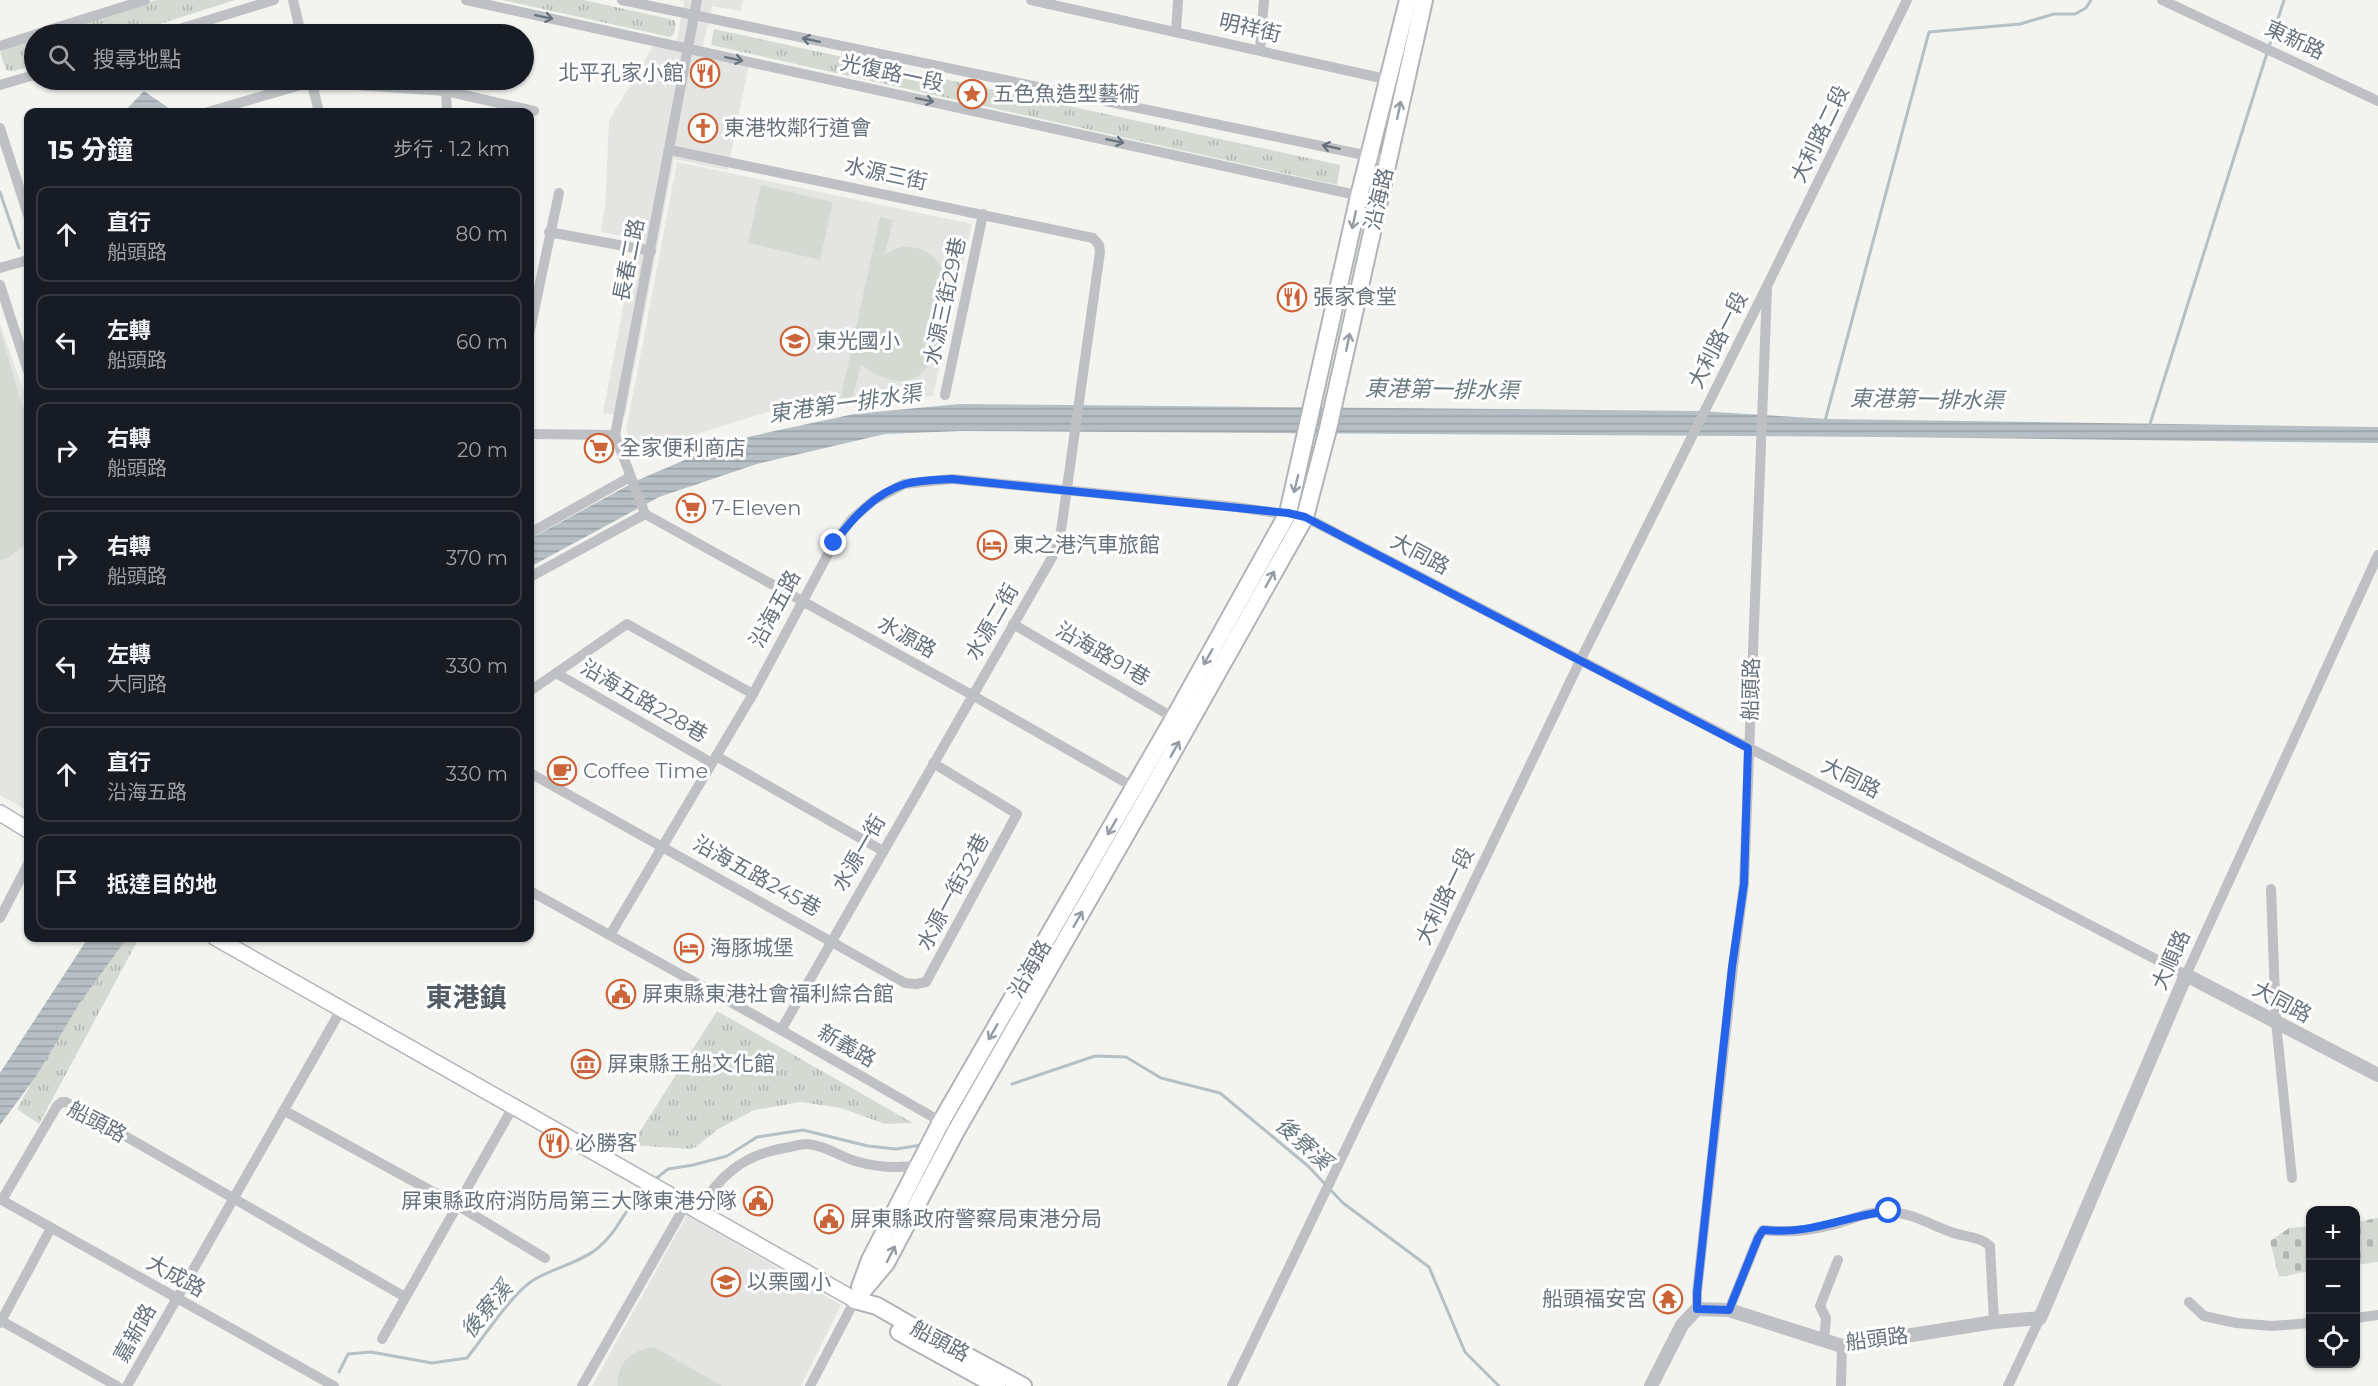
<!DOCTYPE html>
<html lang="zh-TW">
<meta charset="utf-8">
<style>
body{margin:0;font-family:Montserrat,"Noto Sans TC",sans-serif;background:#242831;color:#f1f3f6}
.controls{position:absolute;right:18px;bottom:18px;display:grid;overflow:hidden;border-radius:12px;box-shadow:0 2px 4px #0004}
.controls button{width:54px;height:54px;display:grid;place-items:center;padding:0;border:0;border-bottom:2px solid #363941;background:#171b24;color:#f1f3f6;font:30px sans-serif}
.stop{position:absolute;width:18px;height:18px;margin:-14px;border:4px solid #2563eb;border-radius:50%;background:#fff}
.stop.end{background:#2563eb;border-color:#fff;box-shadow:0 2px 6px #0008}
.list{margin:0;padding:0;list-style:none}
h2{display:flex;justify-content:space-between;align-items:center;height:78px;margin:0;padding:0 24px;font-size:26px}
h2 small{font-size:20px;font-weight:400;color:#9ea1a6}
.list li{display:grid;grid-template-columns:39px 1fr auto;gap:18px;align-items:center;box-sizing:border-box;height:96px;margin:0 12px 12px;padding:0 12px;border:2px solid #363941;border-radius:12px}
.list b{display:block;font-size:22px;white-space:nowrap}
.list p{margin:0;font-size:20px;white-space:nowrap;color:#9ea1a6}
.list em{font-size:20px;font-style:normal;color:#9ea1a6}
.icon{flex:none;width:33px;height:33px;fill:none;stroke:currentColor;stroke-width:2;stroke-linecap:round;stroke-linejoin:round}
.map{position:relative;flex:none;width:2378px;height:1386px;overflow:hidden}
.search{position:absolute;background:#171b24;box-shadow:0 2px 4px #0004;left:24px;top:24px;width:510px;height:66px;display:flex;align-items:center;gap:15px;box-sizing:border-box;padding:0 21px;border-radius:33px;color:#9ea1a6;font-size:22px}
.panel{position:absolute;background:#171b24;box-shadow:0 2px 4px #0004;left:24px;top:108px;width:510px;height:834px;border-radius:12px}
.map>svg:first-child{display:block}
.built{fill:#e4e5e3}
.green{fill:#d4dad2}
.cemetery{fill:url(#cemetery-stones)}
.park{fill:url(#park-tufts)}
.water{fill:url(#water-rules)}
.lines{fill:none;stroke-linecap:round;stroke-linejoin:round}
.stream{stroke:#b6bfc4;stroke-width:3}
.secondary-casing{stroke:#b2b6ba;stroke-width:18}
.primary-casing{stroke:#b1b4b7;stroke-width:20}
.minor{stroke:#bec0c3;stroke-width:10}
.tertiary{stroke:#bec0c3;stroke-width:14}
.secondary{stroke:#fff;stroke-width:15}
.primary{stroke:#fff;stroke-width:16}
.oneway{stroke:#67727d}
.oneway2{stroke:#959ca4}
.route{stroke:#2563eb;stroke-width:8}
.labels{text-anchor:middle;stroke-width:6;stroke-linejoin:round;paint-order:stroke}
.street-label{font-size:21px;fill:#67727d;stroke:#fff}
.poi-label{font-size:21px;fill:#67727d;stroke:#fff;text-anchor:start}
.water-label{font-size:22px;font-style:italic;fill:#687981;stroke:#fff}
.district-label{font-size:27px;font-weight:bold;fill:#535b64;stroke:#fff}
</style>
<div class="map">
<svg width="2378" height="1386" viewBox="0 0 2378 1386">
<defs>
<pattern id="cemetery-stones" width="16" height="16" patternUnits="userSpaceOnUse" patternTransform="scale(1.5)"><rect width="16" height="16" fill="#d4dad2"/><path d="M2 7V4a2 2 0 0 1 4 0v3zM10 15v-3a2 2 0 0 1 4 0v3z" fill="#b0b5b0"/></pattern>
<pattern id="park-tufts" width="24" height="20" patternUnits="userSpaceOnUse" patternTransform="scale(1.5)"><rect width="24" height="20" fill="#d4dad2"/><path d="M3 7l-1-3M5 7V3M7 7l1-3M15 17l-1-3M17 17v-4M19 17l1-3" fill="none" stroke="#b0b5b0"/></pattern>
<pattern id="water-rules" width="6" height="5" patternUnits="userSpaceOnUse" patternTransform="scale(1.5)"><rect width="6" height="5" fill="#b6bfc4"/><path d="M0 2.5h6" fill="none" stroke="#98a0a4"/></pattern>
</defs>
<rect width="100%" height="100%" fill="#f3f4f0"/>
<!-- built -->
<g class="built">
<path d="M678,0H743L741,11L712,6L701,54L749,63L728,170L674,159L625,417L603,413L636,239L601,232L605,206L609,121L653,46L675,50L684,2Z"/>
<path d="M677,162L972,224L933,396L768,412L638,452L626,431Z"/>
<path d="M0,324L28,404V811L0,795Z"/>
<path d="M687,1215L841,1305L801,1386H592Z"/>
</g>
<!-- green -->
<g class="green">
<path d="M761,185L833,202L820,260L748,243Z"/>
<path d="M880,217L893,220L885,255C888,253 893,250 897,248C921,240 949,264 948,288C948,299 943,313 940,324C938,337 937,354 929,365C911,391 880,381 861,364L852,400L841,397Z"/>
<path d="M0,330L28,425V543L9,557L0,561Z"/>
<path d="M650,1347L656,1348L722,1386H618C617,1363 628,1353 650,1347Z"/>
</g>
<!-- cemetery -->
<g class="cemetery">
<path d="M2378,1218V1262L2356,1265V1222Z"/>
<path d="M2310,1226V1271L2279,1277L2270,1241L2289,1228Z"/>
</g>
<!-- park -->
<g class="park">
<path d="M156,0H235L128,34H47Z"/>
<path d="M502,0H584L674,20L676,24L674,34L670,37Z"/>
<path d="M714,29L1340,165L1337,185L711,45Z"/>
<path d="M34,38V65L15,71L6,70L0,53L6,48Z"/>
<path d="M123,938H139L39,1124L17,1109L81,993Z"/>
<path d="M717,1011L913,1123L885,1124L841,1108L801,1102L754,1110L718,1129L696,1147L690,1149L631,1145Z"/>
</g>
<!-- water -->
<g class="water">
<path d="M144,91L173,111L172,112H124Z"/>
<path d="M959,404L1699,411L1828,419L2378,427V443L1879,437L961,431L885,434L757,464L659,497L530,567V539L638,480L729,441L854,414Z"/>
<path d="M88,938H127L79,1004L37,1075L0,1125V1073Z"/>
</g>
<g class="lines">
<!-- stream -->
<g class="stream">
<path d="M2269,47L2284,0"/>
<path d="M0,192L19,248"/>
<path d="M1825,421L1929,32L2020,24L2054,14H2075L2086,8L2091,0"/>
<path d="M2149,427L2267,53"/>
<path d="M1012,1084L1095,1056L1126,1057L1161,1078L1220,1093L1308,1166L1343,1203L1429,1267L1465,1352L1499,1386"/>
<path d="M653,1181L668,1169L693,1165L727,1156L757,1137L803,1130L868,1146L896,1149L922,1145"/>
<path d="M339,1372L348,1354L371,1352L432,1363L467,1358C483,1338 512,1294 532,1281C552,1268 580,1263 598,1248C619,1231 626,1205 646,1188"/>
</g>
<!-- secondary casing -->
<g class="secondary-casing">
<g id="secondary">
<path d="M0,813L28,830"/>
<path d="M216,938L855,1300"/>
</g>
</g>
<!-- primary casing -->
<g class="primary-casing">
<g id="primary">
<path d="M860,1287L870,1260L941,1122L1174,718L1288,513L1359,196L1408,0"/>
<path d="M855,1300L886,1263L956,1131L1148,796L1305,517L1328,429L1424,0"/>
<path d="M855,1300L877,1306L915,1328L1023,1386"/>
<path d="M899,1332L997,1386"/>
</g>
</g>
<!-- minor -->
<g class="minor">
<path d="M293,0L301,34"/>
<path d="M466,0L1379,200"/>
<path d="M622,0L1388,160"/>
<path d="M697,0L615,435L645,514L972,695L1137,789"/>
<path d="M1031,0L1390,80"/>
<path d="M2162,0L2378,101"/>
<path d="M1176,32L1178,0"/>
<path d="M36,34L145,0"/>
<path d="M163,34L274,0"/>
<path d="M0,46L34,35"/>
<path d="M1260,50L1264,0"/>
<path d="M311,80L319,112"/>
<path d="M0,85L34,75"/>
<path d="M446,91L447,112"/>
<path d="M208,112L311,82L446,91L534,111"/>
<path d="M0,128L28,215"/>
<path d="M670,150L1093,238L1099,245L1100,252L1060,538L1054,554L781,1030"/>
<path d="M549,232L651,251"/>
<path d="M0,268L28,260"/>
<path d="M0,285L28,371"/>
<path d="M530,330L559,193"/>
<path d="M945,395L983,214"/>
<path d="M530,434L615,435"/>
<path d="M530,533L630,477"/>
<path d="M530,577L645,514"/>
<path d="M1013,624L1174,718"/>
<path d="M556,673L712,763"/>
<path d="M530,691L627,624L753,694"/>
<path d="M716,756L883,851"/>
<path d="M530,773L905,983L916,984L926,982L1017,814L933,763"/>
<path d="M2271,889L2276,1022L2292,1178"/>
<path d="M530,891L781,1030L945,1124"/>
<path d="M0,918L28,864"/>
<path d="M610,935L753,694L834,543L852,519L874,500L904,484L952,479L1236,507L1305,517L2186,975L2378,555"/>
<path d="M285,1111L457,1205L545,1258"/>
<path d="M0,1199L334,1386"/>
<path d="M2,1200L57,1106L62,1102H66L405,1297"/>
<path d="M699,1211C718,1176 744,1155 784,1148C791,1147 800,1144 807,1144C824,1145 839,1156 855,1161C876,1167 898,1169 919,1165"/>
<path d="M2189,1302L2204,1316L2236,1323L2272,1326L2310,1323"/>
<path d="M1697,1309V1292L1733,967L1744,884L1767,290"/>
<path d="M1729,1310L1758,1238L1763,1230C1786,1233 1809,1231 1832,1225C1851,1220 1870,1210 1890,1212C1912,1213 1931,1225 1951,1232C1964,1237 1979,1236 1990,1246L1994,1322"/>
<path d="M2356,1318L2378,1315"/>
<path d="M0,1320L117,1386"/>
<path d="M0,1323L51,1228"/>
<path d="M382,1339L513,1107"/>
<path d="M1824,1341L1826,1318L1820,1306L1838,1260"/>
<path d="M127,1386L342,1008"/>
<path d="M582,1386L686,1204"/>
<path d="M810,1386L855,1300"/>
<path d="M1232,1386L1580,661L1767,286L1907,0"/>
<path d="M1841,1386L1842,1346"/>
<path d="M2008,1386L2040,1318"/>
</g>
<!-- tertiary -->
<path class="tertiary" d="M1651,1386L1682,1325L1697,1309L1729,1310L1842,1346L1994,1322L2040,1318L2186,975L2378,1075"/>
<!-- secondary -->
<use href="#secondary" class="secondary"/>
<!-- primary -->
<use href="#primary" class="primary"/>
</g>
<!-- one-way arrows -->
<defs><path id="oneway-shaft" d="M-6 0H5M1.5-3L5.5 0L1.5 3" fill="none" stroke-width="1.6" stroke-linecap="round" stroke-linejoin="round" transform="scale(1.5)"/></defs>
<g class="oneway">
<use href="#oneway-shaft" transform="translate(544 17) rotate(12)"/>
<use href="#oneway-shaft" transform="translate(811 40) rotate(-168)"/>
<use href="#oneway-shaft" transform="translate(734 59) rotate(12)"/>
<use href="#oneway-shaft" transform="translate(925 100) rotate(12)"/>
<use href="#oneway-shaft" transform="translate(1115 141) rotate(12)"/>
<use href="#oneway-shaft" transform="translate(1331 147) rotate(-168)"/>
</g>
<g class="oneway2">
<use href="#oneway-shaft" transform="translate(1399 110) rotate(-78)"/>
<use href="#oneway-shaft" transform="translate(1354 220) rotate(102)"/>
<use href="#oneway-shaft" transform="translate(1348 342) rotate(-78)"/>
<use href="#oneway-shaft" transform="translate(1296 484) rotate(104)"/>
<use href="#oneway-shaft" transform="translate(1270 579) rotate(-61)"/>
<use href="#oneway-shaft" transform="translate(1208 657) rotate(120)"/>
<use href="#oneway-shaft" transform="translate(1175 749) rotate(-61)"/>
<use href="#oneway-shaft" transform="translate(1112 827) rotate(120)"/>
<use href="#oneway-shaft" transform="translate(1078 919) rotate(-60)"/>
<use href="#oneway-shaft" transform="translate(993 1032) rotate(120)"/>
<use href="#oneway-shaft" transform="translate(891 1254) rotate(-63)"/>
</g>
<g class="lines">
<!-- route -->
<path class="route" d="M834,543C852,519 875,493 905,484C920,480 937,480 952,479L1288,513L1305,517L1748,748L1744,884L1732,967L1697,1293V1309L1729,1310L1758,1238L1763,1230C1812,1235 1844,1216 1889,1211"/>
</g>
<!-- icons -->
<defs>
<g id="restaurant-ring" transform="scale(1.5)"><circle r="9.5" fill="#fff" stroke="#cb6439" stroke-width="1.5"/><path d="M-5-6h1v4h1v-4h1v4h1v-4h1v5L-1.5 .5V6h-2V.5L-5-1ZM5-6V6H3V1.5H1.5Q1.5-4 5-6Z" fill="#cb6439"/></g>
<g id="sight-ring" transform="scale(1.5)"><circle r="9.5" fill="#fff" stroke="#cb6439" stroke-width="1.5"/><path d="M0-6L1.8-2.2L6-1.7L2.9 1.2L3.7 5.4L0 3.3L-3.7 5.4L-2.9 1.2L-6-1.7L-1.8-2.2Z" fill="#cb6439"/></g>
<g id="church-ring" transform="scale(1.5)"><circle r="9.5" fill="#fff" stroke="#cb6439" stroke-width="1.5"/><path d="M-1.2-6h2.4v3.5h3.3v2.4h-3.3V6h-2.4V-.1h-3.3v-2.4h3.3Z" fill="#cb6439"/></g>
<g id="school-ring" transform="scale(1.5)"><circle r="9.5" fill="#fff" stroke="#cb6439" stroke-width="1.5"/><path d="M0-5L7-2L0 1L-7-2ZM-4 1L0 2.5L4 1V4Q0 6-4 4Z" fill="#cb6439"/></g>
<g id="supermarket-ring" transform="scale(1.5)"><circle r="9.5" fill="#fff" stroke="#cb6439" stroke-width="1.5"/><path d="M-6-5.5h2.5l.6 2H6L4.5 2H-2.5L-4.4-4H-6ZM-1.5 3.2a1.3 1.3 0 1 0 .1 0ZM3 3.2a1.3 1.3 0 1 0 .1 0Z" fill="#cb6439"/></g>
<g id="hotel-ring" transform="scale(1.5)"><circle r="9.5" fill="#fff" stroke="#cb6439" stroke-width="1.5"/><path d="M-6-4.5h1.5V1H6V5H4.5V3h-9V5H-6ZM-4 0a1.8 1.8 0 1 1 3.6 0ZM.5 0V-2.5h3Q6-2.5 6 0Z" fill="#cb6439"/></g>
<g id="cafe-ring" transform="scale(1.5)"><circle r="9.5" fill="#fff" stroke="#cb6439" stroke-width="1.5"/><path d="M-5.5-4.5H6V0H3Q3 3.5 0 3.5H-2.5Q-5.5 3.5-5.5 0ZM3-3.2v2h1.7v-2ZM-6 4.5H4V6H-6Z" fill="#cb6439"/></g>
<g id="civic-ring" transform="scale(1.5)"><circle r="9.5" fill="#fff" stroke="#cb6439" stroke-width="1.5"/><path d="M-.6-6.5H3V-4.5H.6V-3L4-1V1h2V6H-6V1h2V-1L-.6-3ZM-1.2 2.5V6h2.4V2.5Z" fill="#cb6439"/></g>
<g id="museum-ring" transform="scale(1.5)"><circle r="9.5" fill="#fff" stroke="#cb6439" stroke-width="1.5"/><path d="M0-6L6-3V-2H-6V-3ZM-5-1h2V3h-2ZM-1-1h2V3h-2ZM3-1h2V3H3ZM-6 4H6V6H-6Z" fill="#cb6439"/></g>
<g id="temple-ring" transform="scale(1.5)"><circle r="9.5" fill="#fff" stroke="#cb6439" stroke-width="1.5"/><path d="M0-6L5-2H3V0L6.5 2.5H4V6H1.5V3h-3V6H-4V2.5H-6.5L-3 0V-2H-5Z" fill="#cb6439"/></g>
</defs>
<g fill-rule="evenodd">
<use href="#restaurant-ring" x="705" y="73"/>
<use href="#sight-ring" x="972" y="94"/>
<use href="#church-ring" x="703" y="128"/>
<use href="#restaurant-ring" x="1292" y="297"/>
<use href="#school-ring" x="795" y="341"/>
<use href="#supermarket-ring" x="599" y="448"/>
<use href="#supermarket-ring" x="691" y="508"/>
<use href="#hotel-ring" x="992" y="545"/>
<use href="#cafe-ring" x="562" y="771"/>
<use href="#hotel-ring" x="689" y="948"/>
<use href="#civic-ring" x="621" y="994"/>
<use href="#museum-ring" x="586" y="1064"/>
<use href="#restaurant-ring" x="554" y="1143"/>
<use href="#civic-ring" x="758" y="1201"/>
<use href="#civic-ring" x="829" y="1219"/>
<use href="#school-ring" x="726" y="1282"/>
<use href="#temple-ring" x="1668" y="1299"/>
</g>
<g class="labels">
<!-- street labels -->
<g class="street-label">
<text transform="translate(1250 28) rotate(13)" y="7">明祥街</text>
<text transform="translate(2295 40) rotate(25)" y="7">東新路</text>
<text transform="translate(892 73) rotate(12)" y="7">光復路一段</text>
<text transform="translate(1820 134) rotate(-64)" y="7">大利路二段</text>
<text transform="translate(886 174) rotate(12)" y="7">水源三街</text>
<text transform="translate(1379 199) rotate(-77)" y="7">沿海路</text>
<text transform="translate(629 260) rotate(-79)" y="7">長春二路</text>
<text transform="translate(945 301) rotate(-78)" y="7">水源三街29巷</text>
<text transform="translate(1718 340) rotate(-63)" y="7">大利路一段</text>
<text transform="translate(1420 554) rotate(28)" y="7">大同路</text>
<text transform="translate(775 609) rotate(-62)" y="7">沿海五路</text>
<text transform="translate(992 622) rotate(-60)" y="7">水源二街</text>
<text transform="translate(907 637) rotate(29)" y="7">水源路</text>
<text transform="translate(1103 654) rotate(30)" y="7">沿海路91巷</text>
<text transform="translate(1751 689) rotate(-88)" y="7">船頭路</text>
<text transform="translate(644 701) rotate(30)" y="7">沿海五路228巷</text>
<text transform="translate(1851 778) rotate(27)" y="7">大同路</text>
<text transform="translate(859 853) rotate(-60)" y="7">水源一街</text>
<text transform="translate(757 876) rotate(29)" y="7">沿海五路245巷</text>
<text transform="translate(953 892) rotate(-62)" y="7">水源一街32巷</text>
<text transform="translate(1445 896) rotate(-64)" y="7">大利路一段</text>
<text transform="translate(2171 960) rotate(-66)" y="7">大順路</text>
<text transform="translate(1030 969) rotate(-60)" y="7">沿海路</text>
<text transform="translate(2282 1002) rotate(28)" y="7">大同路</text>
<text transform="translate(847 1046) rotate(30)" y="7">新義路</text>
<text transform="translate(97 1122) rotate(28)" y="7">船頭路</text>
<text transform="translate(176 1276) rotate(29)" y="7">大成路</text>
<text transform="translate(135 1333) rotate(-61)" y="7">嘉新路</text>
<text transform="translate(1877 1339) rotate(-7)" y="7">船頭路</text>
<text transform="translate(940 1341) rotate(28)" y="7">船頭路</text>
</g>
<!-- poi labels -->
<g class="poi-label">
<text x="684" y="80" text-anchor="end">北平孔家小館</text>
<text x="993" y="101">五色魚造型藝術</text>
<text x="724" y="135">東港牧鄰行道會</text>
<text x="1313" y="304">張家食堂</text>
<text x="816" y="348">東光國小</text>
<text x="620" y="455">全家便利商店</text>
<text x="712" y="515">7-Eleven</text>
<text x="1013" y="552">東之港汽車旅館</text>
<text x="583" y="778">Coffee Time</text>
<text x="710" y="955">海豚城堡</text>
<text x="642" y="1001">屏東縣東港社會福利綜合館</text>
<text x="607" y="1071">屏東縣王船文化館</text>
<text x="575" y="1150">必勝客</text>
<text x="737" y="1208" text-anchor="end">屏東縣政府消防局第三大隊東港分隊</text>
<text x="850" y="1226">屏東縣政府警察局東港分局</text>
<text x="747" y="1289">以栗國小</text>
<text x="1647" y="1306" text-anchor="end">船頭福安宮</text>
</g>
<!-- water labels -->
<g class="water-label">
<text transform="translate(1442 389) rotate(1)" y="8">東港第一排水渠</text>
<text transform="translate(1927 399) rotate(1)" y="8">東港第一排水渠</text>
<text transform="translate(845 403) rotate(-8)" y="8">東港第一排水渠</text>
<text transform="translate(1304 1143) rotate(42)" y="8">後寮溪</text>
<text transform="translate(486 1309) rotate(-50)" y="8">後寮溪</text>
</g>
<!-- district labels -->
<g class="district-label">
<text x="466" y="1007">東港鎮</text>
</g>
</g>
</svg>
<div class="controls">
<button>+</button>
<button>−</button>
<button><svg class="icon" aria-label="locate" viewBox="0 0 24 24"><circle cx="12" cy="12" r="6"/><path d="M12 2v4M12 18v4M2 12h4M18 12h4"/></svg></button>
</div>
<div class="stop" style="left:1889px;top:1211px"></div>
<div class="stop end" style="left:834px;top:543px"></div>
<div class="search"><svg class="icon" aria-label="search" viewBox="0 0 24 24"><circle cx="10" cy="10" r="6"/><path d="M15 15l6 6"/></svg>搜尋地點</div>
<section class="panel">
<h2>15 分鐘<small>步行 · 1.2 km</small></h2>
<ul class="list">
<li><svg class="icon" aria-label="ahead" viewBox="0 0 24 24"><path d="M12 20V5M6 11l6-6 6 6"/></svg><div><b>直行</b><p>船頭路</p></div><em>80 m</em></li>
<li><svg class="icon" aria-label="left" viewBox="0 0 24 24"><path d="M17 20v-9H6M10 6l-5 5 5 5"/></svg><div><b>左轉</b><p>船頭路</p></div><em>60 m</em></li>
<li><svg class="icon" aria-label="right" viewBox="0 0 24 24"><path d="M7 20v-9h11M14 6l5 5-5 5"/></svg><div><b>右轉</b><p>船頭路</p></div><em>20 m</em></li>
<li><svg class="icon" aria-label="right" viewBox="0 0 24 24"><path d="M7 20v-9h11M14 6l5 5-5 5"/></svg><div><b>右轉</b><p>船頭路</p></div><em>370 m</em></li>
<li><svg class="icon" aria-label="left" viewBox="0 0 24 24"><path d="M17 20v-9H6M10 6l-5 5 5 5"/></svg><div><b>左轉</b><p>大同路</p></div><em>330 m</em></li>
<li><svg class="icon" aria-label="ahead" viewBox="0 0 24 24"><path d="M12 20V5M6 11l6-6 6 6"/></svg><div><b>直行</b><p>沿海五路</p></div><em>330 m</em></li>
<li><svg class="icon" aria-label="arrive" viewBox="0 0 24 24"><path d="M6 21V4h12l-3 4 3 4H6"/></svg><div><b>抵達目的地</b></div></li>
</ul>
</section>
</div>
